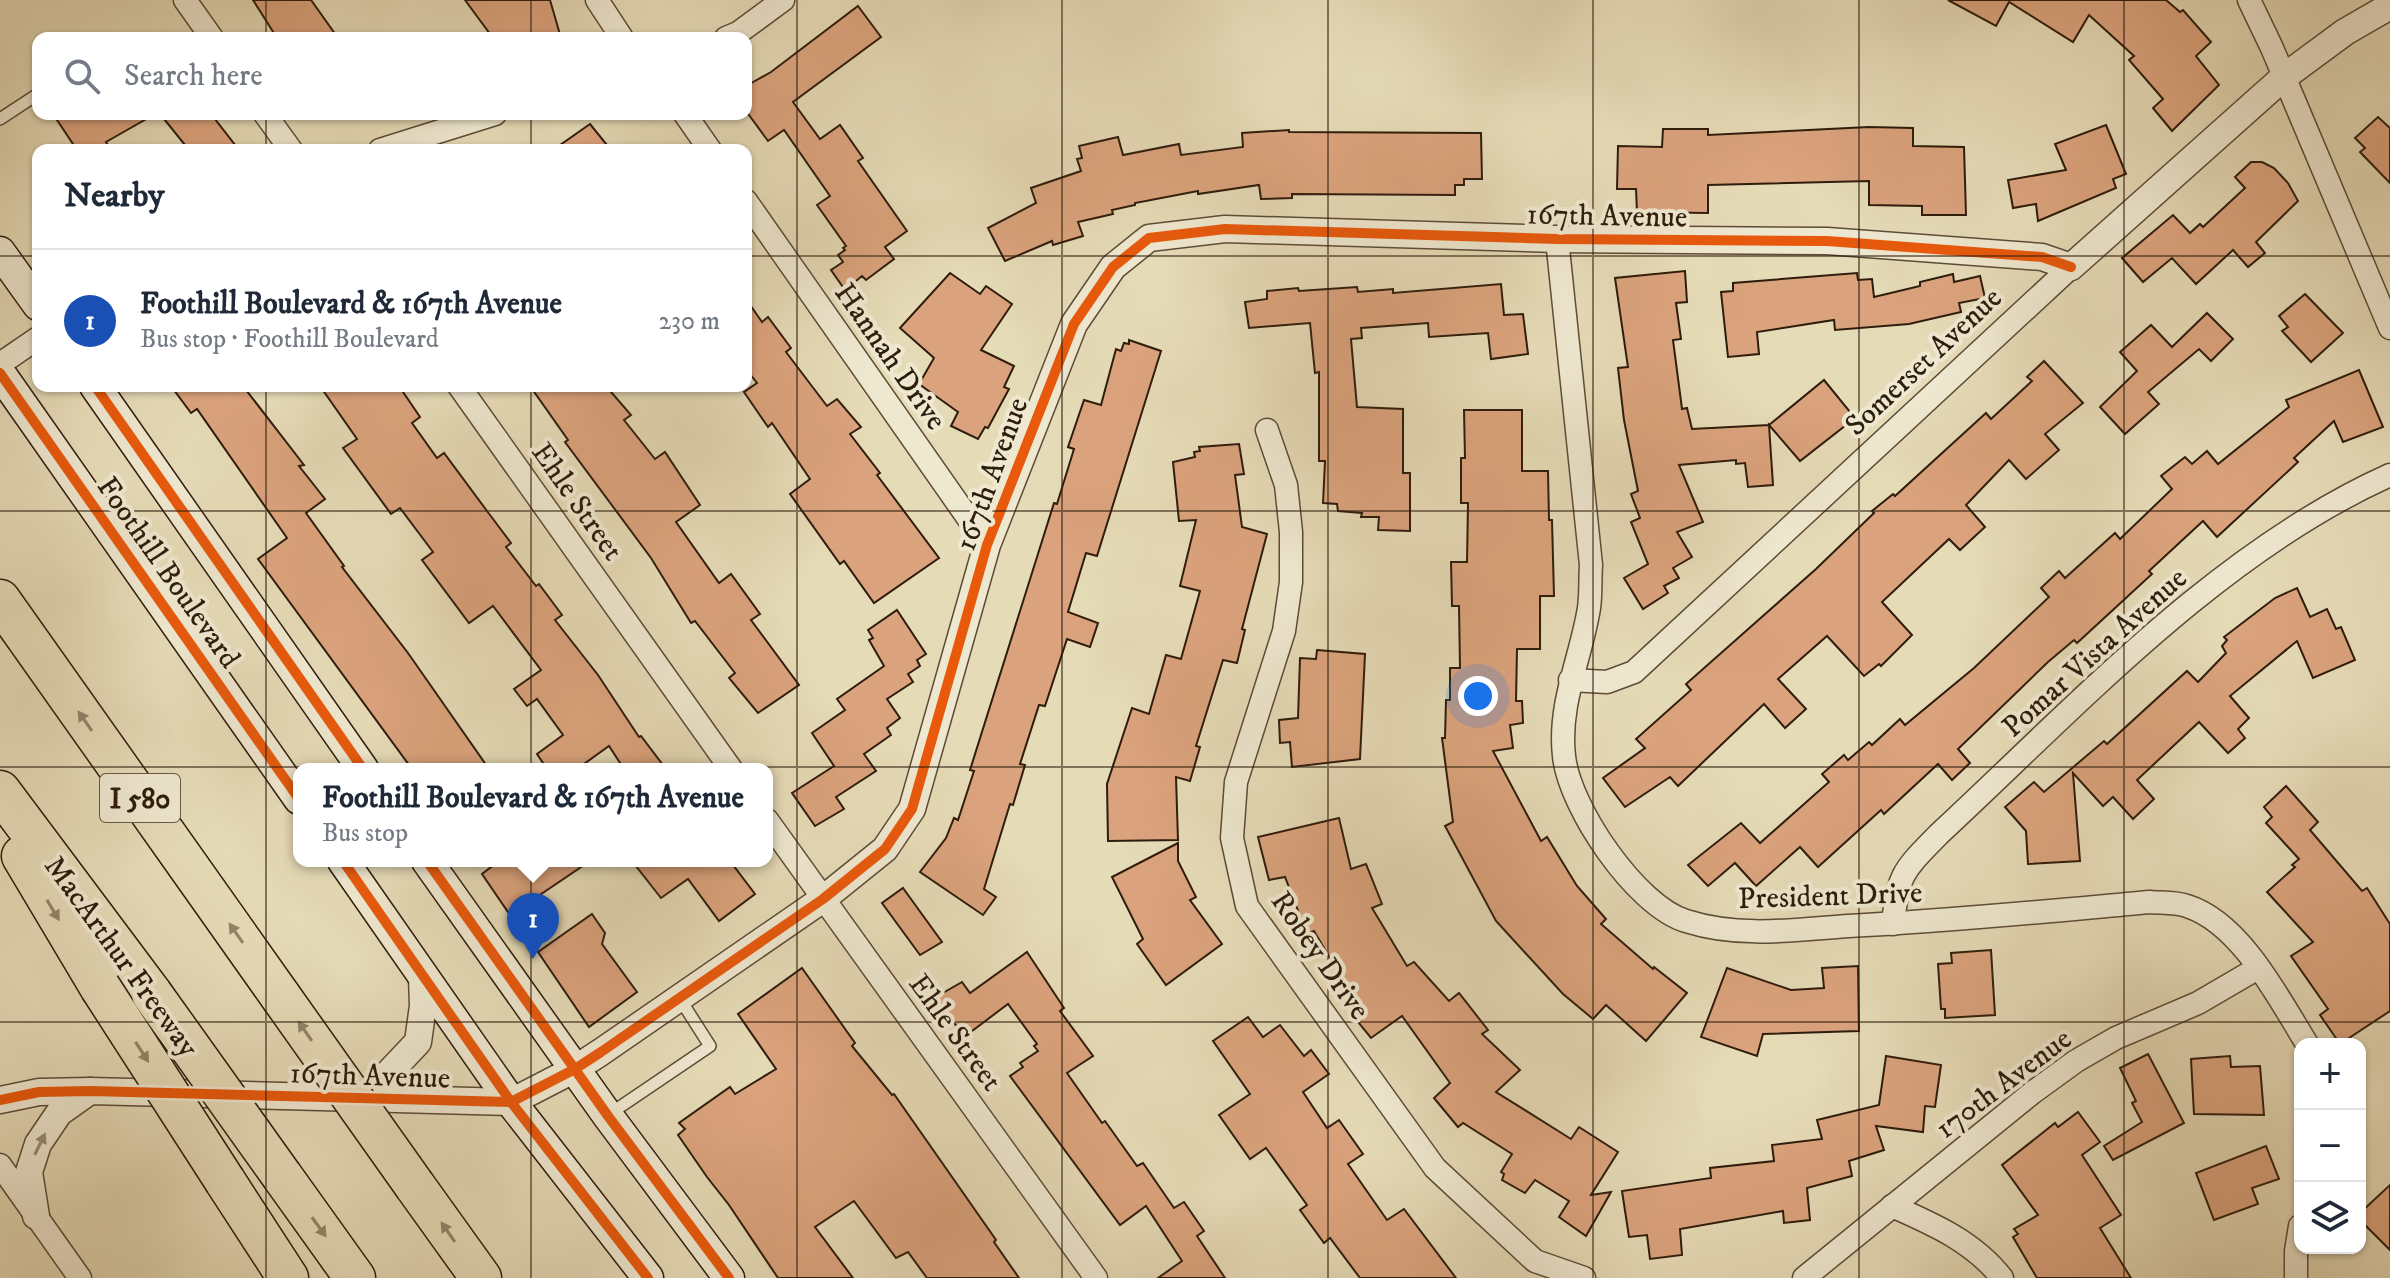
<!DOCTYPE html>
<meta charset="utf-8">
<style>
body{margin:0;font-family:"IM FELL DW Pica",serif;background:#f6f6f7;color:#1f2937}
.controls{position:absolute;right:24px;bottom:24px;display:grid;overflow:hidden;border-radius:16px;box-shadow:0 2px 6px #0004}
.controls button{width:72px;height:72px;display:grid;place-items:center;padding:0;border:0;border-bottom:2px solid #e0e1e3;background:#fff;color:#1f2937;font:40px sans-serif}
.you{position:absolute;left:1478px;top:696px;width:28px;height:28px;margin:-20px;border:6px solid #fff;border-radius:50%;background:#1a73e8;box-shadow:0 0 0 12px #1a73e833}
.badge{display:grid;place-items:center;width:52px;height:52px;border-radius:50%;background:#8f2418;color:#fff;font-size:26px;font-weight:700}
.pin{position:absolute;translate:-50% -66px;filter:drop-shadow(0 2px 4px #0008)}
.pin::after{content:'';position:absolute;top:42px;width:28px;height:24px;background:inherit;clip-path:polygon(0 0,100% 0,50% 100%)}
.popup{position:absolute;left:293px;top:763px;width:480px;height:104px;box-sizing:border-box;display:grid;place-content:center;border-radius:16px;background:#fff;filter:drop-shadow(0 2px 6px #0005);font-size:26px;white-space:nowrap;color:#747a83}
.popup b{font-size:30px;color:#1f2937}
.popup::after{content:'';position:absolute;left:50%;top:100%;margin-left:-16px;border:16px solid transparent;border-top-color:#fff}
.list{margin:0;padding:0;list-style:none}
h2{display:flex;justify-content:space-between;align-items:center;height:104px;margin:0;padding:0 32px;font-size:34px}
h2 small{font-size:26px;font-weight:400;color:#747a83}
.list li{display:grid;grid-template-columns:52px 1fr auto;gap:24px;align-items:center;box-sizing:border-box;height:144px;padding:0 32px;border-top:2px solid #e0e1e3}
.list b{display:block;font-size:30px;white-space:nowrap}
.list p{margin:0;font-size:26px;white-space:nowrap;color:#747a83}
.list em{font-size:26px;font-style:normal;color:#747a83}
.icon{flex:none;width:44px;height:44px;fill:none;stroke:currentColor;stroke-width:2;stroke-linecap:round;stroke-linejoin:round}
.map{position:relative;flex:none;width:2390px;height:1278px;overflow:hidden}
.search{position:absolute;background:#fff;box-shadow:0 2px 6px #0004;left:32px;top:32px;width:720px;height:88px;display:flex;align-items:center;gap:20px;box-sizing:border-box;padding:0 28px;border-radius:16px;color:#747a83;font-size:30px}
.panel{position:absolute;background:#fff;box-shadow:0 2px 6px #0004;left:32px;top:144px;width:720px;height:248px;border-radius:16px}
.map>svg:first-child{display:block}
.building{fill:#dba37d;stroke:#2e1c0c;stroke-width:2}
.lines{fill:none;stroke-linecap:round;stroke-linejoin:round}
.service-casing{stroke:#5c4c37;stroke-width:14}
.minor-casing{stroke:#5c4c37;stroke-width:25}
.tertiary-casing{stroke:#5c4c37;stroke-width:29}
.secondary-casing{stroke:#2e1c0c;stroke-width:33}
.motorway-casing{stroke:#2e1c0c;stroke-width:43}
.service{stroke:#efe8d0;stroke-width:11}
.minor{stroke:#efe8d0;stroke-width:22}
.tertiary{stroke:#efe8d0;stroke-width:26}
.secondary{stroke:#efe8d0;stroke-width:30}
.motorway{stroke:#e6dbb7;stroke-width:40}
.motorway-bridge-casing{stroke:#2e1c0c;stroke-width:43;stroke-linecap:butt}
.motorway-bridge{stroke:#e6dbb7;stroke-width:40}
.cycleway-casing{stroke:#efe8d0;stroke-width:15}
.cycleway{stroke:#e8590c;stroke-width:10}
.oneway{fill:#93856a}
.oneway2{fill:#988c78}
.grid{fill:none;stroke:#2e1c0c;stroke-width:2;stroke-opacity:0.55}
.labels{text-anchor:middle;stroke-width:8;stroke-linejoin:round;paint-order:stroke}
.shield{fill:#efe8d0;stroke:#685947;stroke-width:2}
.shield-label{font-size:28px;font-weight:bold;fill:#2e1c0c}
.street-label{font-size:30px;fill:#2e1c0c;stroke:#efe8d0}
</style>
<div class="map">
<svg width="2390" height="1278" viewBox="0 0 2390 1278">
<rect width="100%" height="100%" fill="#e6dbb7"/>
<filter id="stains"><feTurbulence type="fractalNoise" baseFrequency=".0025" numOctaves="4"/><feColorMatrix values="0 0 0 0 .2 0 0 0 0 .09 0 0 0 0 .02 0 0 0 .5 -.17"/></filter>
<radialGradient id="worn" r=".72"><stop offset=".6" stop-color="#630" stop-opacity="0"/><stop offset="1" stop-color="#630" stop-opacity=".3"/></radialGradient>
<!-- building -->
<g class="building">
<path d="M253,0H311L338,38H277Z"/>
<path d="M465,0H550L561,38H493Z"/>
<path d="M1948,0H2166L2180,12L2183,10L2211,42L2196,56L2219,85L2172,131L2153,108L2163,99L2129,60L2134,56L2089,15L2073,42L2009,2L1996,26Z"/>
<path d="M858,6L881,37L793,102L820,139L840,125L863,158L858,161L907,231L885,247L894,259L866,280L862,276L845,290L831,270L843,262L838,255L845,250L843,248L846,246L817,205L830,196L784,130L768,141L746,111V86L771,72Z"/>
<path d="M53,114H155L106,142L111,150H77Z"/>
<path d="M160,114H211L239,150H189Z"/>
<path d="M2378,117L2390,128V183L2360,152L2365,148L2355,138Z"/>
<path d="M590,124L611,150H553Z"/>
<path d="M2106,125L2126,174L2113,179L2116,188L2038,221L2036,204L2013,208L2008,180L2066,170L2055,144Z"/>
<path d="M1869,127L1913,128V146L1964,147L1966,215H1922V206L1869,205V181L1708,185V213L1637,212L1636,189H1617L1618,146L1662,147L1663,129H1708V135Z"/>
<path d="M1289,130V132L1481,133L1482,179H1464V185H1455V195L1292,194V198L1261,199L1259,185L1198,194V191L1135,203V205L1112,210L1113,214L1078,222L1083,236L1053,245L1052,241L1005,261L988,228L1036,203L1031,188L1081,171L1077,159L1082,158L1079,146L1118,137L1123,155L1179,144L1181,155L1243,147L1242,133Z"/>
<path d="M2251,162H2262L2274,168L2288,183L2298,201L2256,242L2265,253L2248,267L2233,250L2196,284L2172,258L2143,282L2122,258L2173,215L2190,233L2200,224L2203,227L2245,188L2235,177Z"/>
<path d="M1685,271L1687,302L1676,303L1681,339L1673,340L1682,409L1687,408L1692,429L1769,425L1824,380L1855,418L1800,461L1769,425L1773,485L1748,487L1745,463L1736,464V460L1679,465L1703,522L1677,532L1692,557L1673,568L1679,578L1664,586L1668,593L1643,609L1624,578L1648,564L1631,522L1640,518L1631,494L1638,491L1624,420L1618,368L1628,367L1615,278Z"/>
<path d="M950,273L980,294L986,286L1012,304L981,350L1014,366L1004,387L1009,389L988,428L985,427L978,439L951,426L958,412L919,384L934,358L900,328Z"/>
<path d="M1857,273L1858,280L1872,279L1874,297L1920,286V282L1953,274L1954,282L1980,276L1985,298L1959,303L1961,312L1909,324L1835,330L1834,320L1757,332L1759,354L1728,357L1721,292L1733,291V283Z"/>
<path d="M1501,284L1504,315L1523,314L1528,354L1491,359L1488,333L1429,337L1428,323L1361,328L1362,338L1351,339L1357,407L1403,409V473H1410V531L1378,530L1379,517H1361L1362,513L1338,511L1337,504L1323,503L1325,461H1319V372L1315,373L1310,323L1249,328L1245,302L1267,299V291L1298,288L1299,291L1357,287L1358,292L1393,289V293Z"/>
<path d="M2305,294L2343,333L2311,362L2282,331L2288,327L2279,316Z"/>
<path d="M746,299L762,322L768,317L791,348L786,352L827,406L837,399L861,427L850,434L880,473L877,475L939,558L874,603L844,561L840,564L790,494L810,479L772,423L768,427L744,392L757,383L746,369Z"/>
<path d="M2207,313L2233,339L2211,361L2199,349L2148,392L2159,404L2125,434L2100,407L2137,371L2120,352L2151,325L2172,347Z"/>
<path d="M1129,340L1161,351L1097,556L1086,553L1068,612L1098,623L1090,647L1067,639L1045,706L1039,705L1020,764L1025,765L1013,805L1010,804L984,889L996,897L983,915L920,872L946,838L954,818L958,820L974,771L970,770L1054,503L1057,504L1074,449L1068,447L1084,400L1101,405L1116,349L1121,351L1124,343L1129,344Z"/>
<path d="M2044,361L2083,403L2045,434L2059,450L2026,479L2009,460L1966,505L1985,527L1960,550L1949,539L1882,602L1912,635L1881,666L1879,664L1864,676L1827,636L1778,679L1806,709L1785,728L1764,704L1678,786L1670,777L1625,807L1603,778L1645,748L1636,739L1691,690L1686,684L1816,569L1874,513L1872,511L1893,494L1895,496L1986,413L1991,419L2032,381L2027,377Z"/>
<path d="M2359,370L2383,427L2343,442L2334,421L2294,458L2298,462L2217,537L2203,521L2149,571L2152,574L2077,643L2074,640L2048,662L1958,749L1970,763L1952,780L1938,764L1884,814L1881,810L1818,867L1800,847L1756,886L1735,863L1708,886L1688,865L1741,823L1760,843L1829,782L1822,774L1844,755L1848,760L1869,742L1872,745L1900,719L1905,725L1974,668L2049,597L2041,588L2059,571L2065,578L2115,533L2120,539L2172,489L2161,476L2185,457L2192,464L2207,451L2218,464L2289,407L2286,400Z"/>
<path d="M171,386H243L304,465L299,466L325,499L306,513L344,566L342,567L408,653L489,769H412L258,559L287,538L197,409L191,413Z"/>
<path d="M320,386H399L420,417L412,423L437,458L444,453L487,511L511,543L506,547L536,586L539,584L562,615L555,620L598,675L639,737L641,736L666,769H624L609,746L577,769H547L537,754L563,735L537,699L527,706L514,689L541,670L493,606L469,623L422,560L433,552L400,508L391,514L343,448L357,439Z"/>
<path d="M530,386H606L631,415L624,420L655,459L665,452L700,505L676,522L719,583L731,574L760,614L751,620L799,685L758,713L729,678L735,673L695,621L691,623L651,558L565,442L568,440Z"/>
<path d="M1464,410H1522V471H1548L1549,520H1552L1554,596H1540V649H1517L1516,701H1522L1523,723L1510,725L1513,748L1493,751L1541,841L1547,837L1577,886L1606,919L1601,924L1653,969L1654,967L1687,993L1646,1041L1606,1005L1593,1019L1563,994L1496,921L1445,826L1453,822L1442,738H1445L1446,700H1450V668H1460L1459,606H1452L1451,562H1467L1468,503H1461V458H1465Z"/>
<path d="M1239,444L1244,474L1235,475L1242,527L1267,534L1242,629L1245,630L1237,663L1223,660L1196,746L1200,747L1190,781L1176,777L1178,840L1108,841L1107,784L1132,708L1149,714L1166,655L1181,659L1200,591L1180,586L1196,520L1179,521L1173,462L1195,457L1194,452L1200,451L1199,447Z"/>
<path d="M2297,588L2310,617L2327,609L2336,629L2341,627L2355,660L2313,678L2297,641L2230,696L2249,718L2238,729L2245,738L2228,753L2199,722L2137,780L2154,799L2133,819L2113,797L2103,806L2073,773L2080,861L2028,864L2026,831L2005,807L2034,782L2044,792L2104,741L2107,744L2187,671L2198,682L2226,653L2222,646L2227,640L2224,637L2275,598Z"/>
<path d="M897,610L926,654L917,660L920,666L908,674L913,682L887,699L900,718L887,728L891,735L864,754L876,771L836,797L844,809L815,826L792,793L834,766L812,733L845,710L837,699L884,666L869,640L873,638L868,630Z"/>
<path d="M1317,650L1365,654L1360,759L1292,767L1290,742L1280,743L1279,720L1298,718L1300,658L1316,659Z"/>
<path d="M2286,786L2318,822L2310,830L2362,891L2367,888L2390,924V1011L2340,1044L2320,1015L2328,1009L2291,956L2313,942L2267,892L2295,867L2292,865L2299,859L2266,823L2272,817L2264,807Z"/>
<path d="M1339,818L1351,869L1366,864L1382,904L1372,908L1407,966L1414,962L1449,1001L1459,993L1488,1030L1482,1034L1520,1070L1496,1092L1571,1139L1579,1127L1618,1152L1591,1195L1611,1192L1586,1236L1559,1217L1569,1201L1535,1180L1525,1193L1502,1180L1504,1174L1501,1172L1512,1154L1463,1123L1458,1127L1434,1098L1450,1083L1402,1016L1371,1038L1350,1012L1358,1006L1314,931L1307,934L1285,877L1269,880L1258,837Z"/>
<path d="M1178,843V861L1196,897L1190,900L1222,944L1166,985L1137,944L1143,939L1112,877Z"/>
<path d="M499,861H590L510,915L482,874Z"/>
<path d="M632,861H730L755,894L719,921L688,879L661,898Z"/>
<path d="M903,888L942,942L920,955L882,903Z"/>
<path d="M592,914L605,933L602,944L637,992L589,1027L538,952Z"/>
<path d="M1991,950L1995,1015L1945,1018V1009H1941L1938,964L1952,963L1951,953Z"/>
<path d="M1027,952L1064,1008L1060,1011L1093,1056L1067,1073L1102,1123L1105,1121L1137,1166L1143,1163L1174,1208L1184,1202L1204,1231L1197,1236L1225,1278H1158L1182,1261L1146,1206L1120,1225L1010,1076L1023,1067L1020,1063L1038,1051L1034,1046L1037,1044L1008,1004L964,1037L936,997L962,982L970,993Z"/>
<path d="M1858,966L1859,1031L1763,1034L1757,1056L1701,1037L1727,968L1791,990L1824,988L1822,968Z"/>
<path d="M802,968L855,1043L852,1046L892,1095L894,1094L996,1240L994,1242L1019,1278H927L908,1252L896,1258L854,1201L815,1227L853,1278H778L729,1205L707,1177L678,1135L685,1129L679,1123L730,1087L735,1094L776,1069L738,1014Z"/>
<path d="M1248,1017L1263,1037L1280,1025L1304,1056L1311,1050L1329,1074L1303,1092L1327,1128L1339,1120L1363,1154L1348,1164L1387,1220L1404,1209L1456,1278H1360L1330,1238L1324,1243L1300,1210L1307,1205L1266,1148L1250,1159L1219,1115L1250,1094L1213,1041Z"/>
<path d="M2148,1054L2184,1123L2113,1160L2104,1146L2142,1122L2132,1103L2136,1101L2120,1068Z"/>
<path d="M1886,1056L1941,1065L1935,1107L1925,1106L1923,1132L1876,1126L1884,1150L1849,1161L1852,1176L1807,1188L1810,1220L1784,1223L1783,1211L1680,1229L1682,1255L1650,1259L1647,1235L1629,1237L1622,1191L1711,1178L1710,1168L1774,1161L1772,1145L1822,1139L1817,1120L1879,1105Z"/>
<path d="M2230,1056L2231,1067L2260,1066L2264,1115L2194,1114L2191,1059Z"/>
<path d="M2078,1112L2100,1142L2082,1155L2121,1215L2100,1228L2131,1278H2037L2013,1237L2018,1234L2014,1229L2038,1215L2002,1165L2055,1123L2058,1127Z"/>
<path d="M2266,1146L2279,1179L2252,1188L2258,1204L2214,1220L2196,1173Z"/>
<path d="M2390,1185V1250L2360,1220V1213Z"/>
</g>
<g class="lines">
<!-- service casing -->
<g class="service-casing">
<g id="service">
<path d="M0,119L38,94"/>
<path d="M608,1115L710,1046L680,999"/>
</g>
</g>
<!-- minor casing -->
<g class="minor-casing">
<g id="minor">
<path d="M185,0L212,38"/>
<path d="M597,0L622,38"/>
<path d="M2249,0L2272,48L2390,328"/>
<path d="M726,38L738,33L783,0"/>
<path d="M265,114L291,150"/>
<path d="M685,114L710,150"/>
<path d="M380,150L495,114"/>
<path d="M746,201L987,545"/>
<path d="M1557,239L1591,565C1590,579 1591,594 1589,608C1581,658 1558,704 1564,756C1569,807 1636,906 1686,921C1739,938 1794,930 1848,926C1949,921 2050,911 2150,902C2162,903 2176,902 2187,906C2241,923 2279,999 2307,1044"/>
<path d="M0,364L38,338"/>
<path d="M459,386L731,769"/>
<path d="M1267,430L1286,485L1291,532V582L1284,631L1236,782L1232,838L1247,906L1435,1168L1535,1261L1584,1278"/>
<path d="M1570,680L1607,682L1634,672L2071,267"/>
<path d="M767,820L1096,1278"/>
<path d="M1893,924C1898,873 1904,870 1939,834C2076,707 2218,552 2390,475"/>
<path d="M0,1165L80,1278"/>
<path d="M1892,1206C1933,1224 1974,1242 2002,1278"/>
<path d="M1804,1278L2032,1093L2076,1061L2116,1038L2198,1003L2258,968"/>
<path d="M2296,1278V1251L2300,1226"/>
</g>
</g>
<!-- tertiary casing -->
<g class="tertiary-casing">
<g id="tertiary">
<path d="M365,1098L418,1042L423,1006L422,977"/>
<path d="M0,1100L39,1092L90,1091L511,1102L575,1069L601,1052L823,899L885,849L912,809L987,545L1074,324L1113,267L1149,238L1225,229L1557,239L1827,241L2042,257L2071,267L2284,77L2345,32L2390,6"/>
<path d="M36,1216L29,1172L38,1144L59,1113L90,1091"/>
</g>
</g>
<!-- secondary casing -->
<g class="secondary-casing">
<g id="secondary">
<path d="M0,252L38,305"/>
<path d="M0,373L299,799"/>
<path d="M95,386L363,769"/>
<path d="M343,861L511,1102L648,1278"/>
<path d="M427,861L608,1116L729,1278"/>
</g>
</g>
<!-- motorway casing -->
<g class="motorway-casing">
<g id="motorway">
<path d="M0,600L281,997"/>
<path d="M0,791L152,994"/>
<path d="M22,856L100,987"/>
<path d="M282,1176L355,1278"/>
<path d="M225,1181L288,1278"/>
<path d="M415,1186L481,1278"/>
</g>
</g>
<!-- service -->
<use href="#service" class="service"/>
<!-- minor -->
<use href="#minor" class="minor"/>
<!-- tertiary -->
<use href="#tertiary" class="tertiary"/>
<!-- secondary -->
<use href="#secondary" class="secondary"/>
<!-- motorway -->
<use href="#motorway" class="motorway"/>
<!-- motorway-bridge casing -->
<g class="motorway-bridge-casing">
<g id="motorway-bridge">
<path d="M100,987L225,1181"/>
<path d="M152,994L282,1176"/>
<path d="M281,997L415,1186"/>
</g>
</g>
<!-- motorway-bridge -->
<use href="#motorway-bridge" class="motorway-bridge"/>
<!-- cycleway casing -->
<g class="cycleway-casing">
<g id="cycleway">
<path d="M0,373L299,799"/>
<path d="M95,386L363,769"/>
<path d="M343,861L511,1102L648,1278"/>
<path d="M427,861L608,1116L729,1278"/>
<path d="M0,1100L39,1092L90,1091L511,1102L575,1069L601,1052L823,899L885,849L912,809L987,545L1074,324L1113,267L1149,238L1225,229L1557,239L1827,241L2042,257L2071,267"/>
</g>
</g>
<!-- cycleway -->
<use href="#cycleway" class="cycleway"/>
</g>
<!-- one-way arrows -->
<defs><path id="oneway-solid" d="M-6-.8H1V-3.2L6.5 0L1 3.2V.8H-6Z" transform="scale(2)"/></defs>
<g class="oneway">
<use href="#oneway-solid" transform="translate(85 721) rotate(-125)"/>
<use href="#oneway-solid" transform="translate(53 910) rotate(59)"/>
<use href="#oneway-solid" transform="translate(236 933) rotate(-125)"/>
<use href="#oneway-solid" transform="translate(305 1031) rotate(-125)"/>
<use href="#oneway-solid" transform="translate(142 1052) rotate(57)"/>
<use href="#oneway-solid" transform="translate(319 1227) rotate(54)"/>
<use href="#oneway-solid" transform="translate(448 1232) rotate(-125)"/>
</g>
<use class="oneway2" href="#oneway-solid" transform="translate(40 1144) rotate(-64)"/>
<!-- grid -->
<path class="grid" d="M266,0V38M531,0V38M797,0V1278M1062,0V1278M1328,0V1278M1593,0V1278M1859,0V1278M2124,0V1278M266,114V150M531,114V150M0,256H38M746,256H2390M266,386V1278M531,386V1278M0,511H2390M0,767H2390M0,1022H2390"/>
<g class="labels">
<!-- shield labels -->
<rect class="shield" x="100" y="774" width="80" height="48" rx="6"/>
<g class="shield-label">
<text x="140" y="808">I 580</text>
</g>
<!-- street labels -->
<g class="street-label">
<text transform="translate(1607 215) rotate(1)" y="10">167th Avenue</text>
<text transform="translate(891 356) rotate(55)" y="10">Hannah Drive</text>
<text transform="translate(1923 361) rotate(-43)" y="10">Somerset Avenue</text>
<text transform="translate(991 474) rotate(-70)" y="10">167th Avenue</text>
<text transform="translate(578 501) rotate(55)" y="10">Ehle Street</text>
<text transform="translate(169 572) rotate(55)" y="10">Foothill Boulevard</text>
<text transform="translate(2094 652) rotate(-42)" y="10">Pomar Vista Avenue</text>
<text transform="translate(1830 895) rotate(-2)" y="10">President Drive</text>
<text transform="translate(1321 955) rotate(55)" y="10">Robey Drive</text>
<text transform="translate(122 956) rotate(54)" y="10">MacArthur Freeway</text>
<text transform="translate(956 1032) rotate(54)" y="10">Ehle Street</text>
<text transform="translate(370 1075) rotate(2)" y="10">167th Avenue</text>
<text transform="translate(2003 1083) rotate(-37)" y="10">170th Avenue</text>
</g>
</g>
<rect width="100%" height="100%" filter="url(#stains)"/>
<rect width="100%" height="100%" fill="url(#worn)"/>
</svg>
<div class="controls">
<button>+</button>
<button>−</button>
<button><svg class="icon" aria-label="layers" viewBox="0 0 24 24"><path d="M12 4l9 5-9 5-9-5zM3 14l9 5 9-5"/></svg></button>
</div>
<div class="you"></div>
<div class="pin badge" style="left:533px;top:959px;background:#1a4fb4">1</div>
<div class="popup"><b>Foothill Boulevard &amp; 167th Avenue</b>Bus stop</div>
<div class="search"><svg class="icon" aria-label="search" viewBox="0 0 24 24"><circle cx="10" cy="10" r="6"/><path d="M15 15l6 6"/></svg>Search here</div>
<section class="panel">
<h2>Nearby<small></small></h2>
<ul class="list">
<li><span class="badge" style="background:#1a4fb4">1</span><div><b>Foothill Boulevard &amp; 167th Avenue</b><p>Bus stop · Foothill Boulevard</p></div><em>230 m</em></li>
</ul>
</section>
</div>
